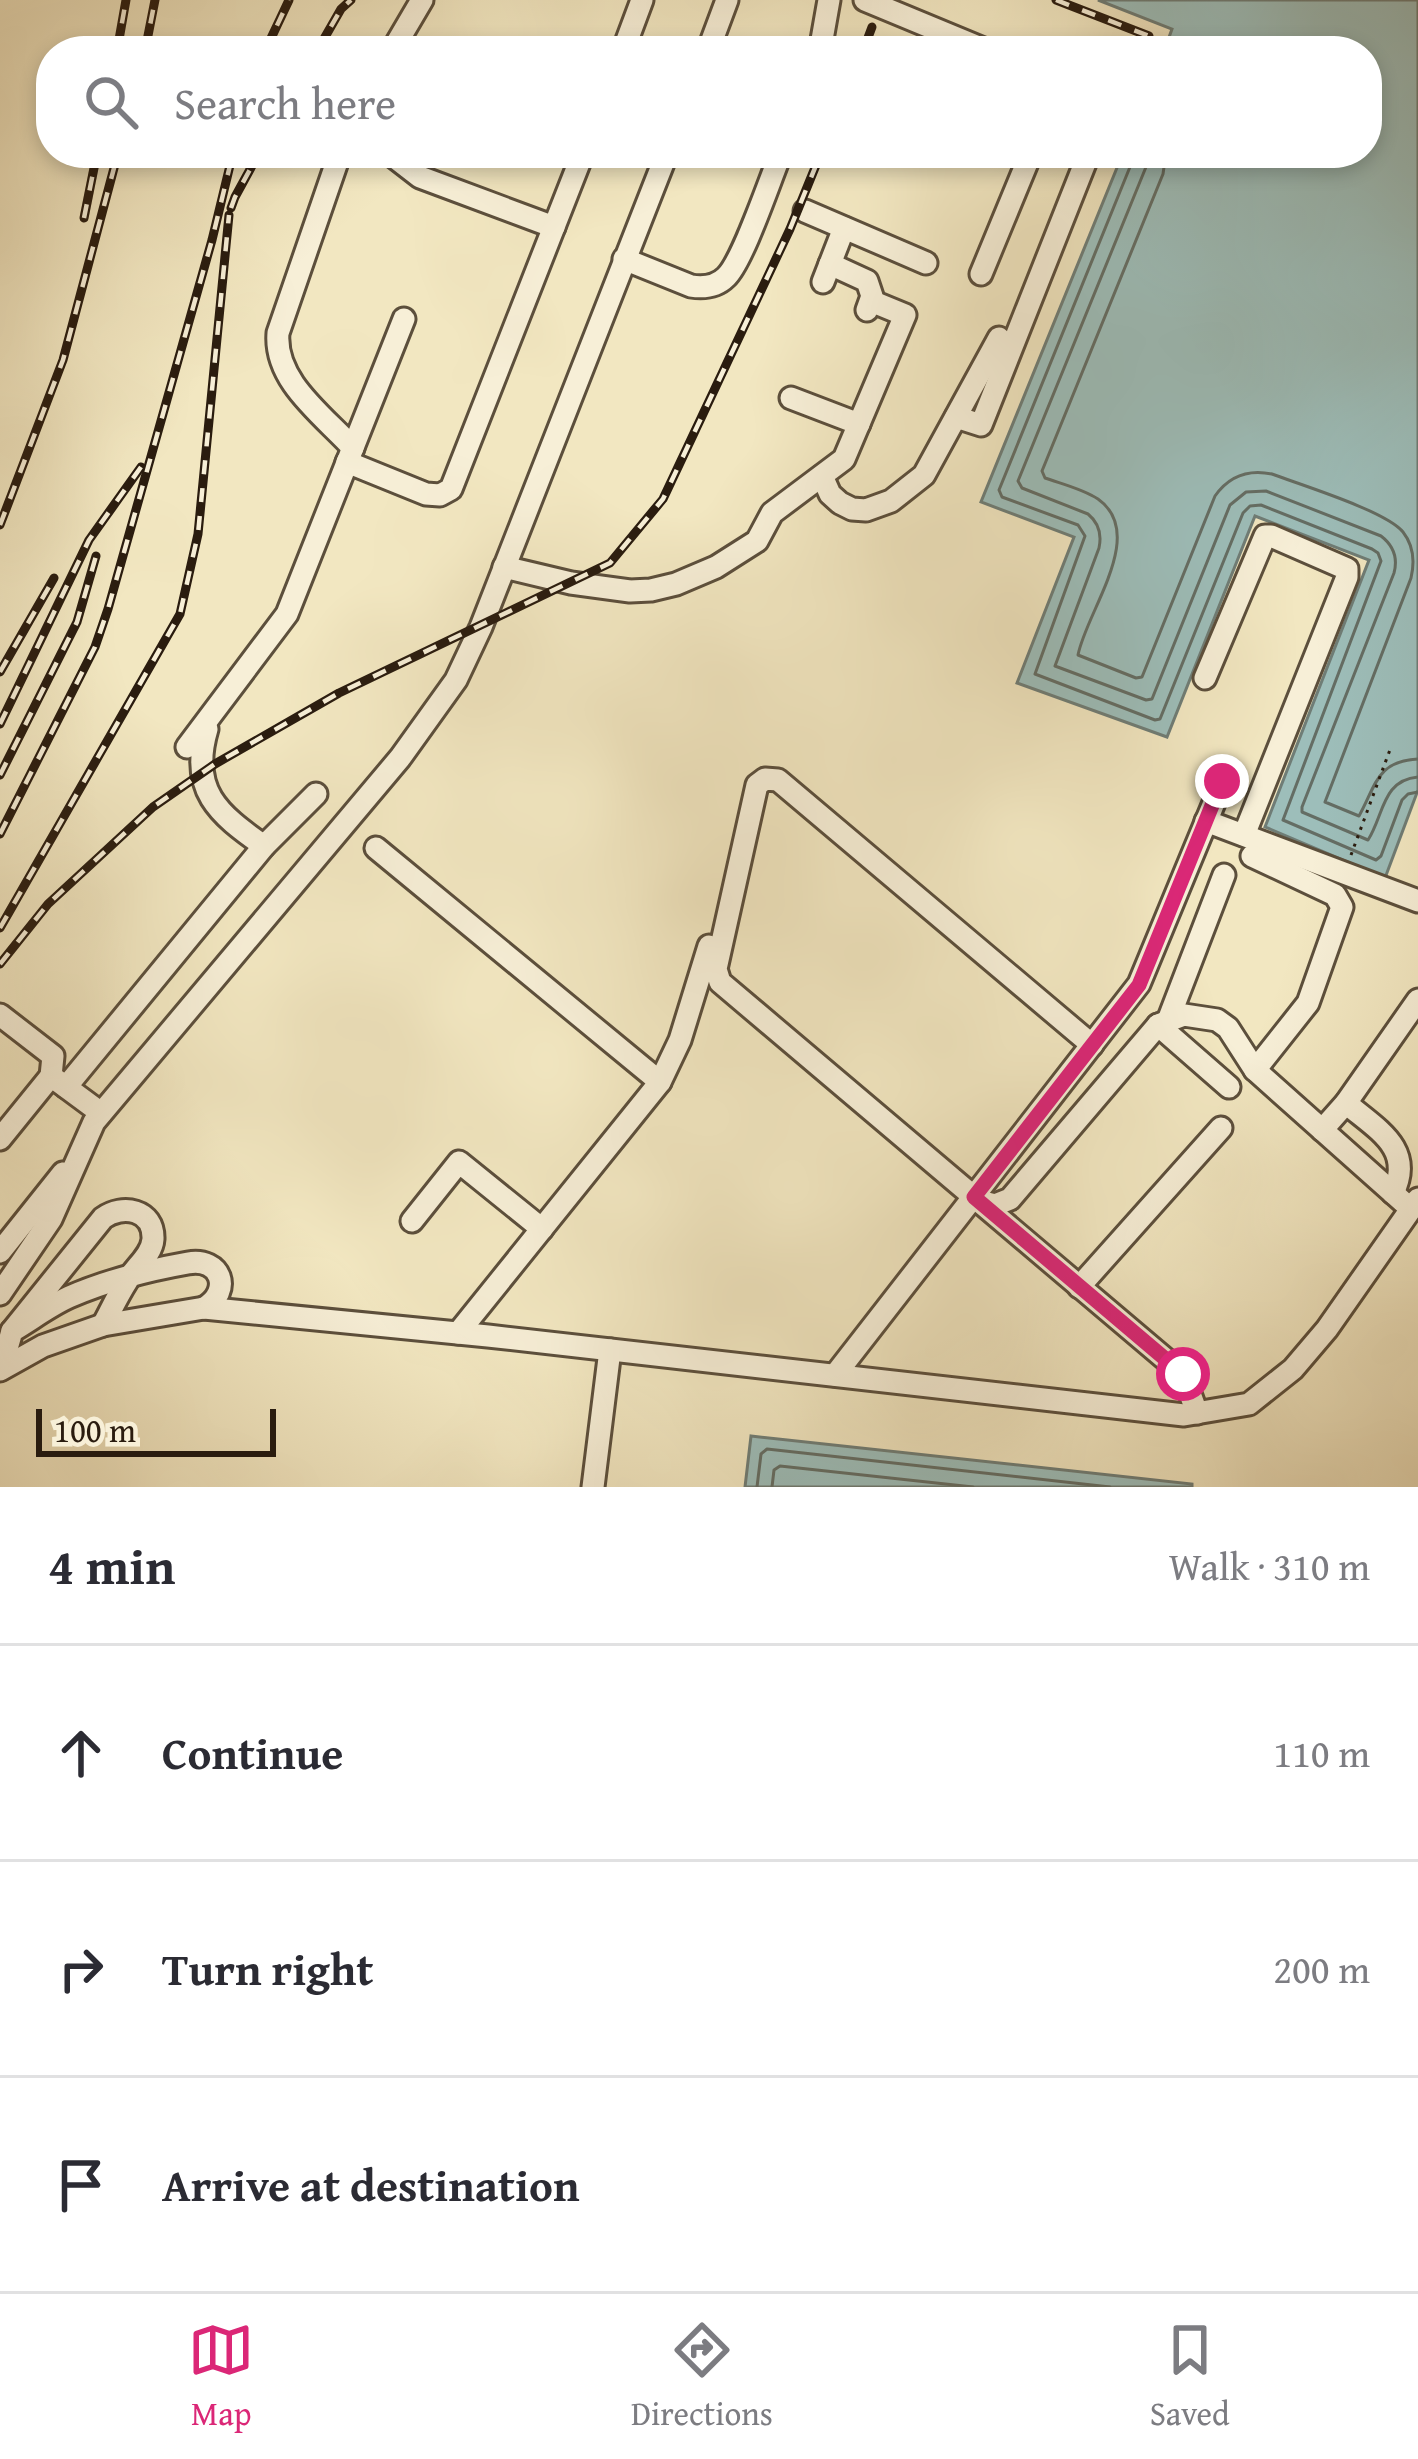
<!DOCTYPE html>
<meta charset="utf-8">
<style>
body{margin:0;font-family:"Gentium Book Plus",serif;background:#f7f7f7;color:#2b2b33}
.scale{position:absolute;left:36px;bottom:30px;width:240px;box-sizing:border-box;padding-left:12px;border:6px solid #2a1c0f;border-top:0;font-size:33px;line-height:42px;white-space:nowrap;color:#2a1c0f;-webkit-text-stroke:9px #f7efd7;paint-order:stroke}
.stop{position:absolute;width:36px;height:36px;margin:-27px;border:9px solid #db2777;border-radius:50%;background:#fff}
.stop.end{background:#db2777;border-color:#fff;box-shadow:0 3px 12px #0008}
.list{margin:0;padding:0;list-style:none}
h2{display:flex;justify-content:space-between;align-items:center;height:156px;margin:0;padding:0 48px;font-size:51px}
h2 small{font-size:39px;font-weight:400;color:#7c7c81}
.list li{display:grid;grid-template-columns:78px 1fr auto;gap:36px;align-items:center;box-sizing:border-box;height:216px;padding:0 48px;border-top:3px solid #e1e1e2}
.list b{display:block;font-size:45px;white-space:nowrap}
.list em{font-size:39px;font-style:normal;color:#7c7c81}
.icon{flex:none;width:66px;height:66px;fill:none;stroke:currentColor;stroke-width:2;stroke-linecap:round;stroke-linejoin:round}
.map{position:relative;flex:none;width:1418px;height:1487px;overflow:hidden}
.search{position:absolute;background:#fff;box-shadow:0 6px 18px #0003;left:36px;right:36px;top:36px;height:132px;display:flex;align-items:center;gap:30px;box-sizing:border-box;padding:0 42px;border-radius:48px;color:#7c7c81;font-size:45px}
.sheet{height:804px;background:#fff}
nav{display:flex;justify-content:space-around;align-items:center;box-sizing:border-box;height:168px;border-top:3px solid #e1e1e2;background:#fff;font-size:33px;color:#7c7c81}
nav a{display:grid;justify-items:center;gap:6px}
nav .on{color:#db2777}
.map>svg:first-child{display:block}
.water{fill:#9dbeba;stroke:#6f7d76;stroke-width:3}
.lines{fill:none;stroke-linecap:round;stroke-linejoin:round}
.shore{stroke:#646d64;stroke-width:3}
.minor-casing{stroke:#5c4f3c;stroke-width:27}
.path{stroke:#2a1c0f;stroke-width:3;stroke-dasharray:3 6;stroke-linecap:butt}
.minor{stroke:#f7efd7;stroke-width:21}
.rail-casing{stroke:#2a1c0f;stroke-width:9}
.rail{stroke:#f7efd7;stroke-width:4.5;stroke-dasharray:14;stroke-linecap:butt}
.route{stroke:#db2777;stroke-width:15}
</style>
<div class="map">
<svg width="1418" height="1487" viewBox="0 0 1418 1487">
<rect width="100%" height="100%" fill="#f2e7c1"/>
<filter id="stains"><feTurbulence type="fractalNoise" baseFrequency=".00167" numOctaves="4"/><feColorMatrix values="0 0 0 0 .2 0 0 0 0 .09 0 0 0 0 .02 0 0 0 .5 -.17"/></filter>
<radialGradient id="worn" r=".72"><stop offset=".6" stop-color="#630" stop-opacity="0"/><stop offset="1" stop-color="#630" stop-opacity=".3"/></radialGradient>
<!-- water -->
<g class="water">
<path d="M1098,0H1418V790L1385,878L1265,827L1369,560L1255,516L1167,737L1017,683L1074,537L981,502L1123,153H1367V51H1164L1172,29Z"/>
<path d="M751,1436L1192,1484V1487H745Z"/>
</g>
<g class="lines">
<!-- shore -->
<g class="shore">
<path d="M1133,153L1132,162L999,490L1002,497L1078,525L1085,536L1035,674L1155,720L1160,719L1243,513L1250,506L1261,505L1372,549L1378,553L1381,561L1283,820L1376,860L1381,856L1402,800L1408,794L1418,792"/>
<path d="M1148,153L1146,167L1018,481L1022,488L1088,514C1099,523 1102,534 1099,548L1055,666L1146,700L1152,699L1230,505L1246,492L1266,491L1381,536C1394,546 1398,558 1394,573L1302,807V812L1368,840C1384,815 1382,780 1418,777"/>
<path d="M1166,153L1163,174L1042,471L1045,478C1062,484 1083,489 1098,499C1148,534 1086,612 1078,655L1136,678L1142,677L1215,496C1229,476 1248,469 1272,474C1301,485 1386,511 1403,532C1414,546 1415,561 1411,578L1325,802L1359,816C1376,786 1376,761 1418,759"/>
<path d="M757,1487L761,1454L767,1449L1110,1487"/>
<path d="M772,1487L774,1470L780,1466L973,1487"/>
</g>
<!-- minor casing -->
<g class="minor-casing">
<g id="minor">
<path d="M865,0L988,51"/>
<path d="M392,51L422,0"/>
<path d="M623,51L642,0"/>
<path d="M708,51L727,0"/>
<path d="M820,51L829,0"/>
<path d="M340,153L278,333C274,381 323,415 353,448"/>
<path d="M389,153L420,177L554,227"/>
<path d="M805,211L926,263"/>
<path d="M624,259L691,286C704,288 716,287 726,277C743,261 770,179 781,153"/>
<path d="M830,264L867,281L872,296L867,310"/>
<path d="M981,274L1031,153"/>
<path d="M823,282L844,228"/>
<path d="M791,398L859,424"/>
<path d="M956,417L981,425L1089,153"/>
<path d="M347,462L426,494L440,495L451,489L583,153"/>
<path d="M822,476L830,494L840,503L852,509L866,510L891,501L924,475L999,338"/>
<path d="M504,567L571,583L630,591L651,590L676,584L716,567L757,541L772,513L844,459L905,315L871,301"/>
<path d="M1205,678L1265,536H1271L1347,569V577L1244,835"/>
<path d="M207,729C189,790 218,814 264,846"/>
<path d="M187,747L287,614L404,319"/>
<path d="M1206,821L1418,901"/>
<path d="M376,848L660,1082"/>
<path d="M1252,856L1335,895L1342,907L1308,1003L1255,1070"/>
<path d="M0,1015L53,1056L51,1076L101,1113"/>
<path d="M1169,1018L1224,875"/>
<path d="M1158,1025L1229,1087"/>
<path d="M1092,1045L778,780L765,779L757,785L716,969L720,982L1183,1374L1197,1413"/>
<path d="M66,1087L264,846L316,794"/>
<path d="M1346,1103C1376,1129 1415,1148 1393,1193"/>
<path d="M1322,1130L1346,1103L1418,1000"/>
<path d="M0,1139L51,1076"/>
<path d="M979,1201L995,1205L1010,1199L1158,1025L1184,1015L1217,1020L1228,1028L1255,1070L1411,1209"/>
<path d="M412,1221L459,1162L542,1229"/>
<path d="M0,1252L63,1173"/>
<path d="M1079,1287L1221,1128"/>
<path d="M0,1294L51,1219L94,1122L400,758L456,680L481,627L667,153"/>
<path d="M12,1331L103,1218C122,1204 154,1209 153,1239C152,1255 135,1267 127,1281C118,1295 111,1310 103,1325"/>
<path d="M458,1333L660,1082L680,1040L709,946"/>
<path d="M1,1369L12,1331C31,1320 49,1306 69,1297C106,1281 148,1270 188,1263C221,1257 233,1291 204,1308"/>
<path d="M0,1370L43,1346L103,1325L204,1308L488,1336L1184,1415L1249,1404L1293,1369L1327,1329L1418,1199"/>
<path d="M835,1375L1139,984L1223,781"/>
<path d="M593,1487L610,1350"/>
</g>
</g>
<!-- path -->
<path class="path" d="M1351,855L1391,747"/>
<!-- minor -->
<use href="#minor" class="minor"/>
<!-- rail casing -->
<g class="rail-casing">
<g id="rail">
<path d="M1056,0L1149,36"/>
<path d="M117,51L126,0"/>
<path d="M145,51L155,0"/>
<path d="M265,51L289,0"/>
<path d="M317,51L341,9L351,0"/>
<path d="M863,51L872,27"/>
<path d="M231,208L235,197L259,153"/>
<path d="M84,218L97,153"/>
<path d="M0,525L63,360L118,153"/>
<path d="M0,672L54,578"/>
<path d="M0,724L89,540L141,467"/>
<path d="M0,775L77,622L96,556"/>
<path d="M0,834L95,647L108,609L212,240L233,153"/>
<path d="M0,928L180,614L198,534L229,215"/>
<path d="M0,964L48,904L153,807L215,764L339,693L610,563L663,499L790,229L821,153"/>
</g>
</g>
<!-- rail -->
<use href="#rail" class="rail"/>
</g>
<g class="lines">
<!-- route -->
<path class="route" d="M1183,1374L974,1197L1139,985L1222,781"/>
</g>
<rect width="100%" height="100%" filter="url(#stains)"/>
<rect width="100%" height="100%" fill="url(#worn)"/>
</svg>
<div class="scale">100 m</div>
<div class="stop" style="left:1183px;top:1374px"></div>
<div class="stop end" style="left:1222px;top:781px"></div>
<div class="search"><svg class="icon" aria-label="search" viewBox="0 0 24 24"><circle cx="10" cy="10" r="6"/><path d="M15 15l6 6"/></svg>Search here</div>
</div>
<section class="sheet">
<h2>4 min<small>Walk · 310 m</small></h2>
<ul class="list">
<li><svg class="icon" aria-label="ahead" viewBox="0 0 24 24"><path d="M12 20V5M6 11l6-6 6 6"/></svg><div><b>Continue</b></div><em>110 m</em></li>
<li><svg class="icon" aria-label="right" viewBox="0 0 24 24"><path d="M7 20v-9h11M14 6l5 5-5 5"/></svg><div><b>Turn right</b></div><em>200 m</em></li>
<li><svg class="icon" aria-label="arrive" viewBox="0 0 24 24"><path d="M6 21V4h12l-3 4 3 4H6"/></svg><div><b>Arrive at destination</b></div></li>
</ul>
</section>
<nav>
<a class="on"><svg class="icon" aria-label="map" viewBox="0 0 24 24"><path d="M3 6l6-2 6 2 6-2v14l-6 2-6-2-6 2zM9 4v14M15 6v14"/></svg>Map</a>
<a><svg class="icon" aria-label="directions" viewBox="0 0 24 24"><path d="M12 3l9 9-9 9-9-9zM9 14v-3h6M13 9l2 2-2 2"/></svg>Directions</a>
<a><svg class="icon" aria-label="saved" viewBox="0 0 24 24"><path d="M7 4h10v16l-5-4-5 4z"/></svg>Saved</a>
</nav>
